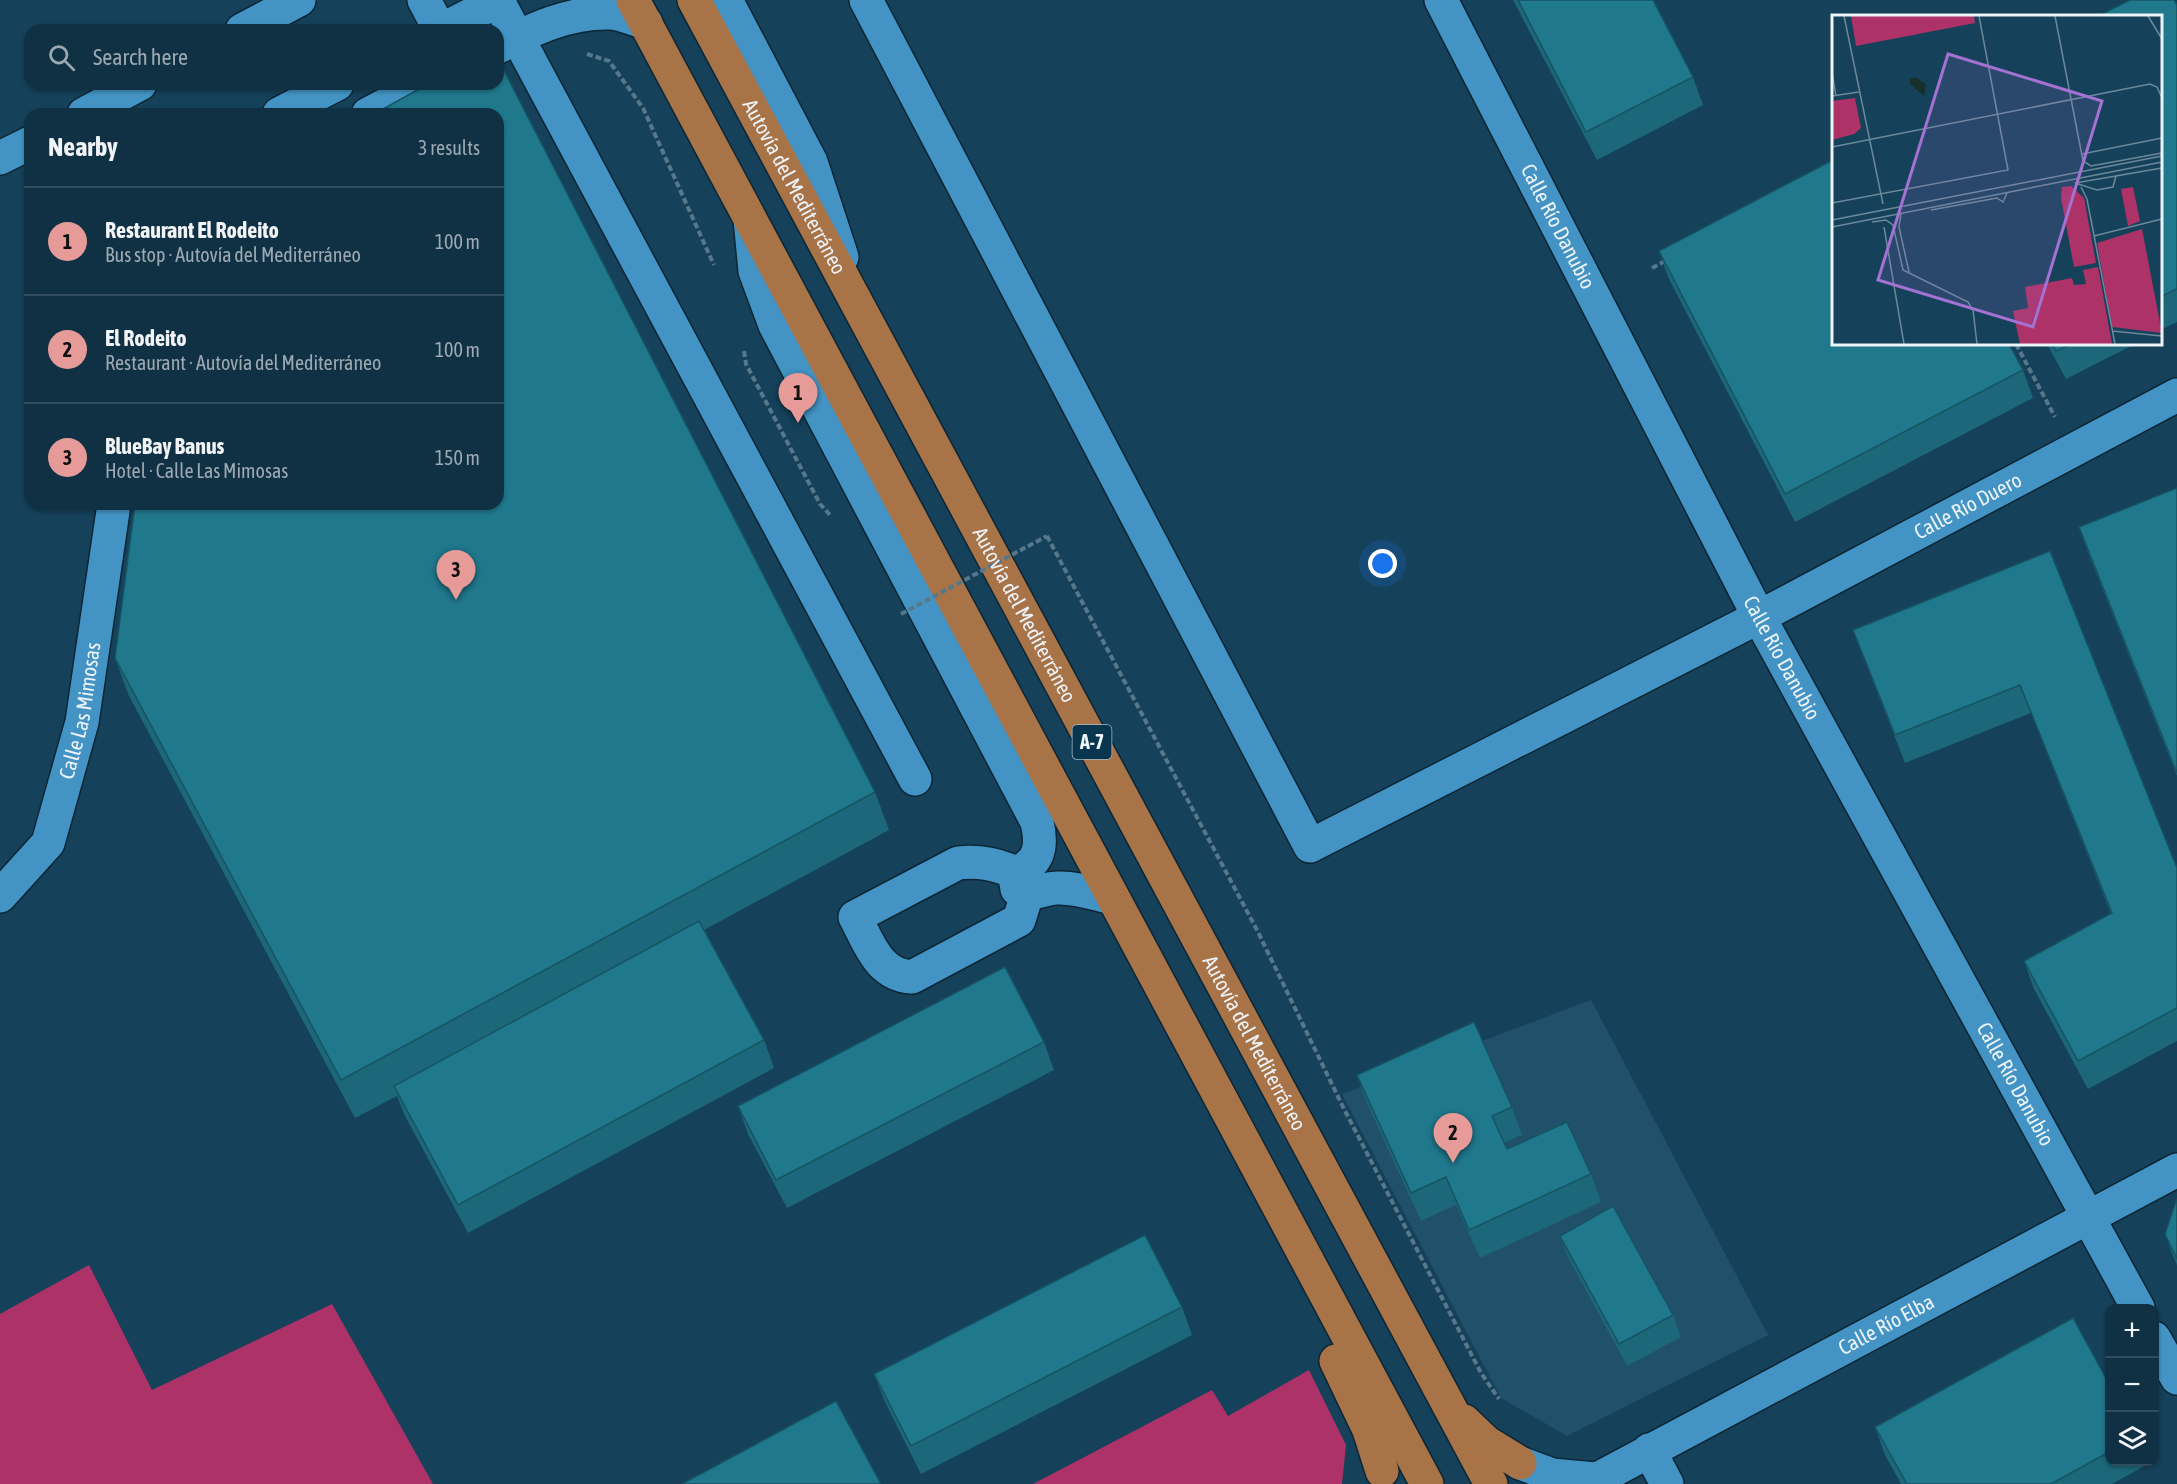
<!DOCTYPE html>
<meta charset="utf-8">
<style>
body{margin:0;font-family:"Asap Condensed",sans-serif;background:#1e3d4f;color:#f1f3f6}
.controls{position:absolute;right:18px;bottom:18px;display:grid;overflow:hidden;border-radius:12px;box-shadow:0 2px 4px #0004}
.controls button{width:54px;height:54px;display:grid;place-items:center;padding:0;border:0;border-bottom:2px solid #304c5d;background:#103144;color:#f1f3f6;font:30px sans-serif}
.you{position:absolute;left:1383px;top:564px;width:21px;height:21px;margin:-15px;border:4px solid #fff;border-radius:50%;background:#1a73e8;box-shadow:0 0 0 9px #1a73e833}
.badge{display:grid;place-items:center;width:39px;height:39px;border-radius:50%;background:#e69b98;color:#111;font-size:20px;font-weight:700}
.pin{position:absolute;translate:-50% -50px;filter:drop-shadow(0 2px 3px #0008)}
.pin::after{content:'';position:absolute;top:32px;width:21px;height:18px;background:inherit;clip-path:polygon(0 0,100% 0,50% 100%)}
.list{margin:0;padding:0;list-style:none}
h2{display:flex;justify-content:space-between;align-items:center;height:78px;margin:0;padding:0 24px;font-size:26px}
h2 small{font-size:20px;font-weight:400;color:#9ca9b2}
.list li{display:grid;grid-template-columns:39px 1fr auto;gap:18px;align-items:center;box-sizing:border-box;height:108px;padding:0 24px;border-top:2px solid #304c5d}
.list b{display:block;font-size:22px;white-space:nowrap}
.list p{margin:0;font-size:20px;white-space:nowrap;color:#9ca9b2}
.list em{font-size:20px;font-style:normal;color:#9ca9b2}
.icon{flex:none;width:33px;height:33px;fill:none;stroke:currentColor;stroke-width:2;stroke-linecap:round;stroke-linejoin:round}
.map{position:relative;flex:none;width:2177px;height:1484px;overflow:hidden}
.search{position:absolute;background:#103144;box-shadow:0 2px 4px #0004;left:24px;top:24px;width:480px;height:66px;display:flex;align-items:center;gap:15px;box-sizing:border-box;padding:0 21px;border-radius:18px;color:#9ca9b2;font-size:22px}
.panel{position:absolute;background:#103144;box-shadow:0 2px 4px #0004;left:24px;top:108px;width:480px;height:402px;border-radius:18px}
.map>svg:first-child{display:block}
.built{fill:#21506b}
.green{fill:#ac3267}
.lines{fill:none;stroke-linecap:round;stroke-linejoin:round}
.minor-casing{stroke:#0c2635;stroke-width:36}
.highway-casing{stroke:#0c2635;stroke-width:36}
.path{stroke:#57788b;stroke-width:4;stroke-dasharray:6 3;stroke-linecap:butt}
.minor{stroke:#4394c5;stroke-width:33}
.highway{stroke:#a97348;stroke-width:33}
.path-bridge{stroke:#57788b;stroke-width:4;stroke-dasharray:6 3;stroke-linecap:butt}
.wall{fill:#1c6779}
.building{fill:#20788d;stroke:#165463;stroke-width:1.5}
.labels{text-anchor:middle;stroke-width:5;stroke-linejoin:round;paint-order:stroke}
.shield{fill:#08364f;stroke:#a8bbc6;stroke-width:1.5}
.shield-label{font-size:20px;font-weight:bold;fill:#edf4f9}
.street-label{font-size:21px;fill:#edf4f9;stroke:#08364f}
.inset-road{fill:none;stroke:#6b899a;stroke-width:1.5}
.view{fill:#a372d3;fill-opacity:0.15;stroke:#a372d3;stroke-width:3}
.inset-edge{fill:none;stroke:#edf4f9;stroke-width:3}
</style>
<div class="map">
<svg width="2177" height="1484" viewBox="0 0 2177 1484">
<rect width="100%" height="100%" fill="#15415a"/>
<!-- built -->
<path class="built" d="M1591,1000L1768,1335L1567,1436L1501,1398L1342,1094Z"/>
<!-- green -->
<g class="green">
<path d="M89,1265L152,1390L332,1304L433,1484H0V1314Z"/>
<path d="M1309,1370L1346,1445L1342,1484H1033L1212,1390L1228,1416Z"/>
</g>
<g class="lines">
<!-- minor casing -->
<g class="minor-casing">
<g id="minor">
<path d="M424,0L440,30"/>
<path d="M726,0L811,162L842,257"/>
<path id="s1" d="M866,0L1310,846L1759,617L2177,395"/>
<path id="s2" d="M1441,0L1759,617L2138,1308"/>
<path d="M498,1L915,779"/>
<path d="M242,30L299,0"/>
<path d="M441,30L500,0"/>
<path d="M498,47C533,29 569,12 609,13C621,13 635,20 646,23"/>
<path d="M84,114L140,84"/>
<path d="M279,114L337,84"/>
<path d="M368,114L425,84"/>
<path d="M0,158L30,143"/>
<path d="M750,219L755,271L775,325L1037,822C1040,835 1042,854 1030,864C1025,869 1019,871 1015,877L1017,889C1029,899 1043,888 1057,888C1076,887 1095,894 1113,898"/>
<path d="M1017,873C997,865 980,860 958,863L855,917C869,943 878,975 912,977L1019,920L1027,894"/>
<path id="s3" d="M0,896L48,843L82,722L114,504"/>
<path d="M2154,1338L2177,1378"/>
<path d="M1649,1450L1667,1484"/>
<path d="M1520,1463L1552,1475L1595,1479"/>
<path id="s4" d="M1588,1484L2177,1170"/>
</g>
</g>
<!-- highway casing -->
<g class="highway-casing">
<g id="highway">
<path d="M633,0L1427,1484"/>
<path id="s5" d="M694,0L1491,1484"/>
<path d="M1336,1361L1369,1430L1382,1471"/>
<path d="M1464,1421L1486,1442L1520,1463"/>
</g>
</g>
<!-- path -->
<g class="path">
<path d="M587,54L609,61L643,108L714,265"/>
<path d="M1652,268L1665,261"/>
<path d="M2016,344L2055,417"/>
<path d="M744,351L746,364L820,504L831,516"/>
<path d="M1047,536L1257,930L1343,1107L1481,1373L1499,1399"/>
</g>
<!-- minor -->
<use href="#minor" class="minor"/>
<!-- highway -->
<use href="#highway" class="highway"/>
<!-- path-bridge -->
<path class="path-bridge" d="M901,614L1047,536"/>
</g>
<!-- wall -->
<g class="wall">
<path d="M1513,0H1653L1693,77L1703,105L1597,160Z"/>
<path d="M2177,5V322L2160,330V16Z"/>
<path d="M1659,251L2023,370L2033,398L1795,522L1669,279Z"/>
<path d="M2047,344H2135L2066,379Z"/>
<path d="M2177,488V776L2089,555L2079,527Z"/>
<path d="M2050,551L2177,868V1041L2088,1089L2034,989L2024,961L2111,914L2031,713L1905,763L1853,630Z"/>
<path d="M115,658L875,792L889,830L704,930L764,1040L774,1068L468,1233L404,1114L397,1096L355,1118L129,696Z"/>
<path d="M1044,1042L1054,1070L787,1208L748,1134L738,1106Z"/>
<path d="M1357,1075L1512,1107L1522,1135L1504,1143L1507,1149L1591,1174L1601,1202L1480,1258L1456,1205L1421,1221L1367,1103Z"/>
<path d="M2177,1200V1265L2173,1256L2165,1234Z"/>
<path d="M1560,1236L1673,1315L1681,1337L1627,1366L1568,1257Z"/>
<path d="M1182,1307L1192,1335L921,1474L885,1402L874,1374Z"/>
<path d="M2109,1384V1461H2147L2148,1464L2112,1484H1901L1885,1455L1875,1427Z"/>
</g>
<!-- building -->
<g class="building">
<path d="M1518,0H1653L1693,77L1586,132Z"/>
<path d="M2130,0H2174L2177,5V289L2160,297V16H2098Z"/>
<path d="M498,59L875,792L341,1080L115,658L135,504H498V114H374L428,84H498Z"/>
<path d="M1833,160V344H2009L2023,370L1785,494L1659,251Z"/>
<path d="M2052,344H2071L2056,351Z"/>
<path d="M2177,488V773L2079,527Z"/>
<path d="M2050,551L2177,868V1008L2078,1061L2024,961L2112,913L2020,685L1895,735L1853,630Z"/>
<path d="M699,921L764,1040L458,1205L394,1086Z"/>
<path d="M1005,967L1044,1042L776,1180L738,1106Z"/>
<path d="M1474,1022L1512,1107L1492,1116L1507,1149L1567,1122L1591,1174L1469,1230L1446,1177L1411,1193L1357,1075Z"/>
<path d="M2177,1200V1259L2165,1234L2176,1201Z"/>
<path d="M1613,1206L1673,1315L1619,1344L1560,1236Z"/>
<path d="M1145,1235L1182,1307L911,1446L874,1374Z"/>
<path d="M2073,1318L2109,1384V1452L2051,1484H1907L1875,1427Z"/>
<path d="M836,1401L881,1484H682Z"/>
</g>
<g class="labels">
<!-- shield labels -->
<rect class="shield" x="1072.5" y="725" width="39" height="34" rx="4.5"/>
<g class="shield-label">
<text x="1092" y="749">A-7</text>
</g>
<!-- street labels -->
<g class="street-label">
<text dy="7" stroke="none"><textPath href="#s5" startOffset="212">Autovía del Mediterráneo</textPath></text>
<text dy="7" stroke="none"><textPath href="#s2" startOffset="255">Calle Río Danubio</textPath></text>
<text dy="7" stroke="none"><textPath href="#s1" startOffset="1696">Calle Río Duero</textPath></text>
<text dy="7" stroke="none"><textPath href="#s5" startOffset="698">Autovía del Mediterráneo</textPath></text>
<text dy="7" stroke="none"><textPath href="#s2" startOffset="741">Calle Río Danubio</textPath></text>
<text dy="7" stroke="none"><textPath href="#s3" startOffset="208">Calle Las Mimosas</textPath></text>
<text dy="7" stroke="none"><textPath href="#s5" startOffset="1184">Autovía del Mediterráneo</textPath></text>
<text dy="7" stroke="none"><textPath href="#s2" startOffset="1227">Calle Río Danubio</textPath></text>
<text dy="7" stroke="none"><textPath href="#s4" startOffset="338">Calle Río Elba</textPath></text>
</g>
</g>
<!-- overview -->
<g transform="translate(1832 15)">
<rect width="330" height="330" fill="#15415a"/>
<path d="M19,1H142L143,8L24,31ZM23,83L29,113L22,119L0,125V86ZM239,171L252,183L264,248L242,252L229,183L230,172ZM301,172L308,206L296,211L289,174ZM310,214L330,318L280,312L265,228ZM266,252L280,329H188L181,296L196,293L193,272L240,263L242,270L254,269L251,255Z" fill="#ac3267"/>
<path d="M83,62L94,69L92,81L78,69V64Z" fill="#17302b"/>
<path class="inset-road" d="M12,1L51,189M223,1L251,146M316,1L330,24M0,57L4,81M0,81L27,77M0,132L318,69L325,72L330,83M250,139L330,123M251,146L259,151L330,138M243,168L265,175L281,172L284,161L330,153M243,168L284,161M249,172L255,184L283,329M0,188L176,155L147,1M99,195L165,183L171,187L175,178M69,199L67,212L77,257M0,205L330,141M40,207L54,205L61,210L71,255L136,287L141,295L145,329M0,212L330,147M52,212L72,329M262,221L330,204M280,316L330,321"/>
<path class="view" d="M116,39L270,86L201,312L46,265Z"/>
<rect width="330" height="330" class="inset-edge"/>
</g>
</svg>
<div class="controls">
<button>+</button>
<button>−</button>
<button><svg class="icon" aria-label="layers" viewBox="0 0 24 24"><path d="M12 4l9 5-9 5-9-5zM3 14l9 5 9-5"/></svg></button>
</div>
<div class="you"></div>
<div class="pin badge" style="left:798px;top:423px">1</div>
<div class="pin badge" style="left:1453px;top:1163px">2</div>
<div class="pin badge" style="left:456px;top:600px">3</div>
<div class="search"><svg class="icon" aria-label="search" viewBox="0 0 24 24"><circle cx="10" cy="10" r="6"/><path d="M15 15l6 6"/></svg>Search here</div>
<section class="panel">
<h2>Nearby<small>3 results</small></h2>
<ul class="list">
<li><span class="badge">1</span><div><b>Restaurant El Rodeito</b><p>Bus stop · Autovía del Mediterráneo</p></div><em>100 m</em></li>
<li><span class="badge">2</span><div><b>El Rodeito</b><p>Restaurant · Autovía del Mediterráneo</p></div><em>100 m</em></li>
<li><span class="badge">3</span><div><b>BlueBay Banus</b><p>Hotel · Calle Las Mimosas</p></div><em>150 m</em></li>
</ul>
</section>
</div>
